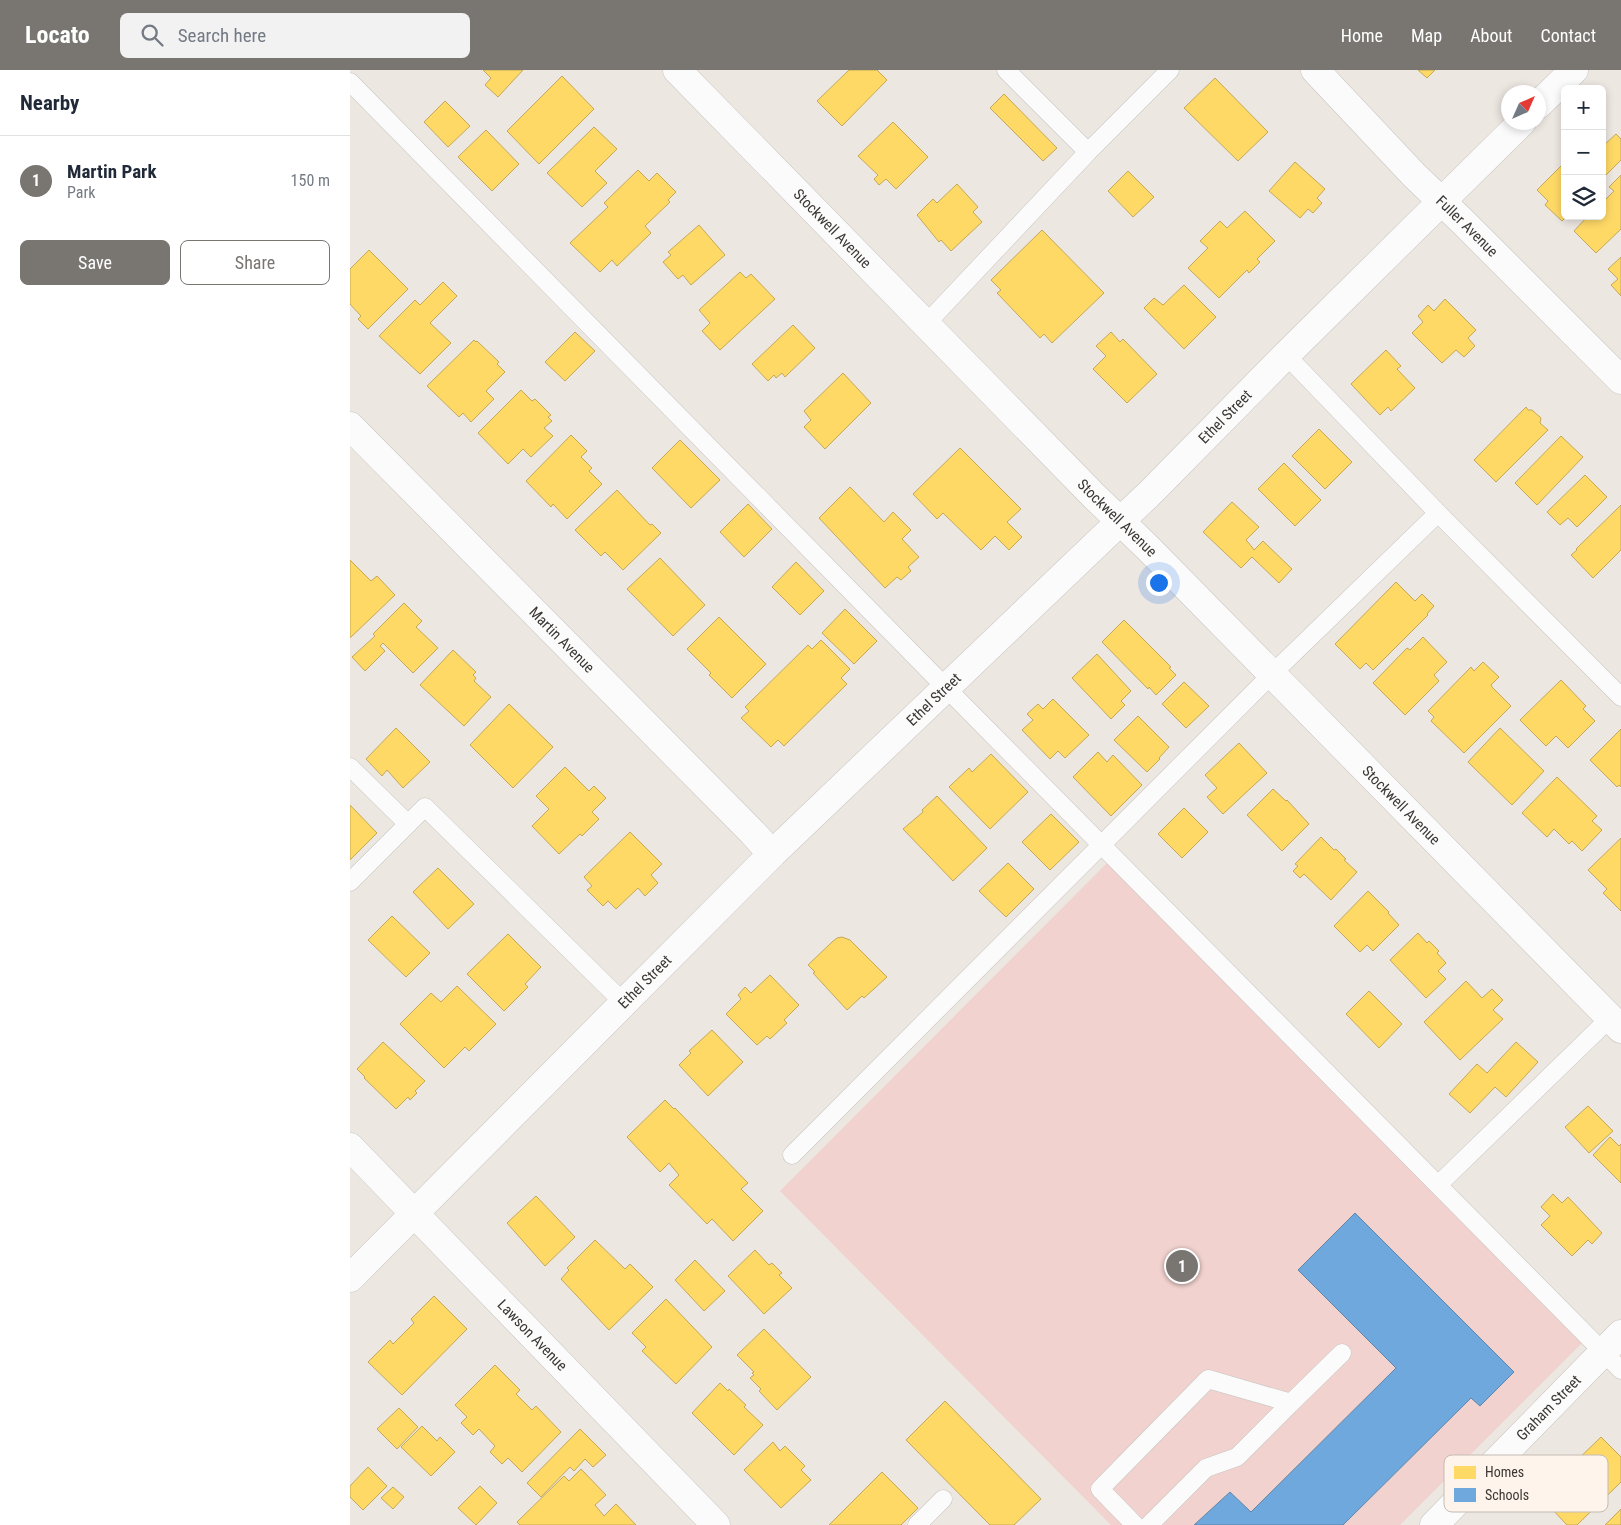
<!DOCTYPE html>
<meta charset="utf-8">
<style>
body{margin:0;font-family:"Roboto Condensed",sans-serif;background:#f2f2f3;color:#1f2937}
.controls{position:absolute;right:15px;top:15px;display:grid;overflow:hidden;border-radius:8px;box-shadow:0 2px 8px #0003}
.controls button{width:45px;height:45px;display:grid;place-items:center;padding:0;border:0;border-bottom:1px solid #e0e1e3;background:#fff;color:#1f2937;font:25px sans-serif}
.compass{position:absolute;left:1151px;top:15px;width:45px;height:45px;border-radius:50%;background:#fff;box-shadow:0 2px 8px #0003;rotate:45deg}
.you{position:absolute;left:808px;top:512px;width:18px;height:18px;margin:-12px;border:4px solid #fff;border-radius:50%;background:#1a73e8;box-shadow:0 0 0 8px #1a73e833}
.badge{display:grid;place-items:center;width:32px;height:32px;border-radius:50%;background:#797571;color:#fff;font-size:16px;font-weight:700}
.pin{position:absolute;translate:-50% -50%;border:2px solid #fff;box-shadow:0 1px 5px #0006}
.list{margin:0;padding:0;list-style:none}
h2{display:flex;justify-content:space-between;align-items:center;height:65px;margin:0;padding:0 20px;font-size:21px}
h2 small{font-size:16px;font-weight:400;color:#747a83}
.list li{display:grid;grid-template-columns:32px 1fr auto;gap:15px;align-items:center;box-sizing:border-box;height:90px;padding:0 20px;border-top:1px solid #e0e1e3}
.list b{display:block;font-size:19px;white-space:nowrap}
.list p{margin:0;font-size:16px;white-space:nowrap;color:#747a83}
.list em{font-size:16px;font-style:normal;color:#747a83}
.actions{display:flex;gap:10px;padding:15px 20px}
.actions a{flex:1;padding:11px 0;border:1px solid #797571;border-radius:8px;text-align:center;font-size:18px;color:#797571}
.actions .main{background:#797571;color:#fff}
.icon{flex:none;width:28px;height:28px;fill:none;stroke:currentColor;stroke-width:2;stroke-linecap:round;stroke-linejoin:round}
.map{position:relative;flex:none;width:1271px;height:1455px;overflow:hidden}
header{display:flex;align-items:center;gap:30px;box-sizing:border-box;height:70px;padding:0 25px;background:#797571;color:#fff}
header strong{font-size:24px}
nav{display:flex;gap:28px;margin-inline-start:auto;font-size:18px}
.search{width:350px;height:45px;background:#f2f2f3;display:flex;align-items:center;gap:12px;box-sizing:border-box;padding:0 18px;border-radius:8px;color:#747a83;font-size:19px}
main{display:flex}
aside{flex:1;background:#fff}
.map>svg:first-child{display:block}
.green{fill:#f1d2ce}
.homes{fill:#ffd966;stroke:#c4a857}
.schools{fill:#6fa8dc;stroke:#5f86aa}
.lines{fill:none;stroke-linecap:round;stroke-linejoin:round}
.lane-casing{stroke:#c9c5c1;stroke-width:19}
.street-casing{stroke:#c9c5c1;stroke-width:29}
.lane{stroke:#fcfbfb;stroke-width:18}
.street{stroke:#fcfbfb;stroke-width:28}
.labels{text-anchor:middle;stroke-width:5;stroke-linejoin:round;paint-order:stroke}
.street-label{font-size:15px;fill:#3b3734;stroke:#fef4eb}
.key{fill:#fef4eb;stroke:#c4bbb4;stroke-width:1}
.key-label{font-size:14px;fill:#3b3734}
</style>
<header>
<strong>Locato</strong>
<div class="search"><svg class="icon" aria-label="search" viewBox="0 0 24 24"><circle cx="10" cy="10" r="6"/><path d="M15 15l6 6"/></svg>Search here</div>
<nav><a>Home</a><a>Map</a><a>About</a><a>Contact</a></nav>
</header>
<main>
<aside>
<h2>Nearby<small></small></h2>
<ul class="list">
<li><span class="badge">1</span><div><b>Martin Park</b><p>Park</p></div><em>150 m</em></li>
</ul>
<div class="actions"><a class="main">Save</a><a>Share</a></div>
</aside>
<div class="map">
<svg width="1271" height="1455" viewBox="0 0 1271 1455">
<rect width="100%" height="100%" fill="#ede7e2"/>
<!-- green -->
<path class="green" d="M759,791L1234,1271L1050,1455H761L430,1121Z"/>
<!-- homes -->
<g class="homes">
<path d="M133,0H173L148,27L135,15L141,8Z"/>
<path d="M499,0H527L537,10L492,56L467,31Z"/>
<path d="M1068,0H1085L1077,8Z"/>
<path d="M212,6L244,39L189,94L157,61Z"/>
<path d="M865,8L918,62L888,91L834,38Z"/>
<path d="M654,24L707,78L693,91L640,38Z"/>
<path d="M95,31L120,56L98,77L74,52Z"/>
<path d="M543,52L578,87L546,119L536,109L529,115L524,109L528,105L508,86Z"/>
<path d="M244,57L267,79L245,101L257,113L232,137L197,103Z"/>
<path d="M136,60L169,94L142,121L108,87Z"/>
<path d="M1266,64L1271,69V90L1254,107L1255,108L1252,111V77Z"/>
<path d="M945,92L975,119L967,128L972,133L963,143L958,139L950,148L919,121Z"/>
<path d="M1215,92V146H1217L1212,151L1195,135L1198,131L1187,120Z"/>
<path d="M288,100L299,111L307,103L326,122L318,130L320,132L295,156L301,163L267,196L262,190L250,202L220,173L258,137L254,133Z"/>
<path d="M778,101L804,127L783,147L758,121Z"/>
<path d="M1271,105V159L1246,183L1224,161L1238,146H1252V133L1264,121L1259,117Z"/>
<path d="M607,114L628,137L623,142L632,152L601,181L591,170L589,172L567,145L583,129L587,133Z"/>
<path d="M895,141L925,171L907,189L910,192L899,203L897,200L869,228L838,198L858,178L850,171L870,151L877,158Z"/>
<path d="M349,155L375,185L341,215L333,205L328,209L313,192L321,185L318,182Z"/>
<path d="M692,160L754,223L702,273L694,264L690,268L647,223L651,220L641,210Z"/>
<path d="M19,180L58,219L18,259L8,249L11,246L0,234V199Z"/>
<path d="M1271,187V226L1261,215L1268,209L1258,199Z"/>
<path d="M390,202L396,208L401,204L425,229L370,280L352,261L360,253L349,240Z"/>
<path d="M93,212L107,226L80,253L101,273L70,304L29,266L65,230L70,235Z"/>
<path d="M834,215L866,247L834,279L794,238L804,228L813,235Z"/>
<path d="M1095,229L1126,260L1118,268L1125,276L1114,287L1106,280L1092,293L1062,263L1073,252L1068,246L1078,235L1084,241Z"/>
<path d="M443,255L465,278L435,307L432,303L426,308L424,305L418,311L402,294Z"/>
<path d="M225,262L245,281L215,311L195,292Z"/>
<path d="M761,262L770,272L773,269L807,304L777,333L743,299L756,286L746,276Z"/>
<path d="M124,270L126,272L127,271L149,292L147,294L155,302L136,321L144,329L121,352L113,343L109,347L77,316Z"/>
<path d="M1036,280L1051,296L1047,299L1065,318L1041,341L1038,337L1030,345L1001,314Z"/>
<path d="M493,303L521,333L475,379L454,357L461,350L454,341Z"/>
<path d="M171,320L182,331L185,329L201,345L198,347L202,351L194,358L203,366L181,387L173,379L158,394L128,363Z"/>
<path d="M1176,337L1178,340H1182L1191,348L1190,353L1198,360L1146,412L1124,390Z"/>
<path d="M969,359L1002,392L975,419L942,386Z"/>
<path d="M221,365L237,381L231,387L242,398L239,401L252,414L217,449L203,434L201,437L176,411Z"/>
<path d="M1211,366L1233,387L1187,435L1165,413Z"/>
<path d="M330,370L370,410L341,438L302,398Z"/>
<path d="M610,378L671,439L657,452L672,467L659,480L645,466L631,480L593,443L587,449L563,424Z"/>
<path d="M934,393L971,430L945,456L908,419Z"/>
<path d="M1235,405L1257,427L1227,457L1218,448L1210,455L1197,442Z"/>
<path d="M500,417L534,452L543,442L561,460L552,469L569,487L558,497L561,501L551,510L547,507L535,518L469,448Z"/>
<path d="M267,420L300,455L302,454L311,463L273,500L255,482L251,486L225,460Z"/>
<path d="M882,432L909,457L896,470L902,477L904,480L913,471L942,499L929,513L902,487L891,498L853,462Z"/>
<path d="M398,434L422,459L394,487L370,462Z"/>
<path d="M1271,435V480L1243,508L1221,485L1227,480L1226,479Z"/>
<path d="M310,488L355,535L323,566L277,519Z"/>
<path d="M0,490L21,511L27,506L45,525L0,568Z"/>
<path d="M446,492L474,521L450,545L422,517Z"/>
<path d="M1046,512L1065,531L1072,524L1084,536L1077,544L1078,545L1023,600L1016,593L1010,599L985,574Z"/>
<path d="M54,533L72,551L66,557L88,578L63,603L33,573L30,576L35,581L15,601L2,587L25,566L23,564Z"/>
<path d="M495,539L527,571L504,594L472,563Z"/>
<path d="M369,547L416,594L382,628L359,605L361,603L337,579Z"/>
<path d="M774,550L821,597L819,598L826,605L806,625L799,617L798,619L752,572Z"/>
<path d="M1073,567L1097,592L1084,605L1089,611L1055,645L1023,613L1057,578L1060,580Z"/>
<path d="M471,570L500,599L491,608L497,614L434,676L428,670L421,677L391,648L399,641L395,637L458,575L462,579Z"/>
<path d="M103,580L126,602L123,605L126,608L124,611L141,627L114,656L70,615Z"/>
<path d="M747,584L781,621L771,631L775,635L761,649L722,608Z"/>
<path d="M1133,592L1149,607L1141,615L1142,617L1161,636L1114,683L1081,651L1084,647L1078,641L1121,597L1124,601Z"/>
<path d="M1211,610L1236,636L1233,639L1245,651L1218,678L1206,666L1196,676L1170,650Z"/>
<path d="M834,612L859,636L836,658L812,634Z"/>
<path d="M703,629L739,665L715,688L708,681L700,689L672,660L683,650L677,644L688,634L693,639Z"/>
<path d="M159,634L203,677L163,718L120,675Z"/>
<path d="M788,646L819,677L809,688L810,689L797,702L764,670Z"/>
<path d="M46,658L80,692L53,718L37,700L32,706L16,689Z"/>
<path d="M1150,658L1194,701L1162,735L1118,692Z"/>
<path d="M1271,659V717L1269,715L1267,717L1240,690Z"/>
<path d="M889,673L917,703L873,744L857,727L867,718L855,705Z"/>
<path d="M748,682L757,692L763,685L792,715L761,746L723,707Z"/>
<path d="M641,684L678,722L640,759L599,717L619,698L622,702Z"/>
<path d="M215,697L239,721L244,716L256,728L242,742L249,749L232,766L230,764L209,784L182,756L199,739L186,726Z"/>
<path d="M1207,707L1247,746L1242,751L1252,760L1232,781L1222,771L1219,774L1204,759L1197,767L1172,743Z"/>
<path d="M923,719L936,731L937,730L959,754L932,781L897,745Z"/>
<path d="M587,726L637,778L603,811L553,759L573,742L572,740Z"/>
<path d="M0,735L27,763L0,790Z"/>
<path d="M834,738L858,762L832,788L808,764Z"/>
<path d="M701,744L729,772L700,800L672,772Z"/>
<path d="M280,762L312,794L301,805L308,813L295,826L288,818L266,839L258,831L253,836L237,820L242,816L234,807Z"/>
<path d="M971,767L984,780L986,779L996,789L994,790L1007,802L981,830L954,804L950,808L943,801L948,796L945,794Z"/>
<path d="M1271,768V841L1253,823L1257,819L1238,800Z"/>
<path d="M658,793L684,819L656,847L629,821Z"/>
<path d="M88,798L124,834L98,859L63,822Z"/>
<path d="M1018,821L1039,842L1038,843L1049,855L1023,881L1017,875L1010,882L984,856Z"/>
<path d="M42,846L80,883L56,907L18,870Z"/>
<path d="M1068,863L1077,873L1079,871L1089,881L1087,883L1096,893L1088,901L1096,909L1076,928L1040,890Z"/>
<path d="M158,864L191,897L175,914L178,917L154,941L117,904Z"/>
<path d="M492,867L500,870L537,907L514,928L512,926L497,940L463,903L465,902L458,895L482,872L487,868Z"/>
<path d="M420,905L449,935L434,950L437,953L420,969L417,966L407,975L376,944L391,929L388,925L395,917L401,923Z"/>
<path d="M1116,911L1132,928L1142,919L1153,930L1143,940L1153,949L1110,990L1074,952Z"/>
<path d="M107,916L146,954L119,981L115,977L94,998L50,954L81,923L91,932Z"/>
<path d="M1019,921L1052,954L1029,978L996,944Z"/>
<path d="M362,960L393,992L358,1026L329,995L341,983L339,981Z"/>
<path d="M33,972L75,1011L65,1021L67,1023L60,1030L58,1027L46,1039L14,1008L15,1007L7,999Z"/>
<path d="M1166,972L1188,992L1156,1027L1145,1017L1120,1043L1099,1024L1127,994L1137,1003Z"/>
<path d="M315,1030L324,1039L325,1038L398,1113L391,1119L413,1141L383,1171L362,1149L357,1154L319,1115L329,1105L319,1093L310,1102L277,1067Z"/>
<path d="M1238,1036L1263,1061L1239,1083L1215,1057Z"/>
<path d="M1260,1067L1269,1076L1271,1074V1113L1243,1085Z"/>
<path d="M1203,1124L1212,1133L1218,1127L1252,1163L1242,1174L1238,1170L1222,1186L1191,1155L1200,1146L1191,1137Z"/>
<path d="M186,1126L225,1167L195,1196L157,1153Z"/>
<path d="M245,1170L275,1199L280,1194L303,1217L259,1260L211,1209L219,1200L217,1198Z"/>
<path d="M405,1180L419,1195L422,1193L432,1203L429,1205L442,1218L414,1244L378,1206Z"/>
<path d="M345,1190L375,1221L354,1241L325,1210Z"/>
<path d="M84,1226L117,1259L52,1325L18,1292L40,1270L43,1274L64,1253L61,1249Z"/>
<path d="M316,1229L362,1277L326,1314L292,1281L296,1277L282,1263Z"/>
<path d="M414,1259L461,1307L427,1340L409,1321L411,1319L400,1308L404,1305L402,1303L404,1302L387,1285Z"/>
<path d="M145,1295L170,1320L166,1324L182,1340L186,1336L211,1362L172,1402L158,1388L152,1394L140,1382L145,1376L129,1359L123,1365L111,1353L117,1347L105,1335Z"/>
<path d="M370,1313L378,1321L379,1319L396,1335L394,1337L413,1355L384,1385L342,1343Z"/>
<path d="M595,1331L691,1429L664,1455H640L556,1370Z"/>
<path d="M49,1338L68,1357L47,1379L27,1359Z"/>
<path d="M72,1356L87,1371L90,1367L105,1382L81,1406L51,1377Z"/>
<path d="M230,1359L256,1385L243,1397L235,1389L224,1401L220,1397L191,1427L177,1413Z"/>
<path d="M1251,1367L1271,1387V1412L1227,1455H1217L1201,1438L1204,1435L1192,1424Z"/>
<path d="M423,1372L430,1381L435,1376L455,1396L451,1400L461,1410L431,1438L394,1400Z"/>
<path d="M18,1397L37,1416L13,1440L0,1427V1416Z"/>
<path d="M231,1399L256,1425L245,1435L254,1446L266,1434L286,1455H170L167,1452L214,1406L219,1411Z"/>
<path d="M532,1402L568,1438L551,1455H479Z"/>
<path d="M130,1416L147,1433L126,1455L108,1438Z"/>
<path d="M43,1417L54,1427L43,1439L31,1428Z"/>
<path d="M1271,1439V1455H1255Z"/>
</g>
<!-- schools -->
<path class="schools" d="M1005,1143L1164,1302L1130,1336L1121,1328L993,1455H844L880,1422L901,1442L1046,1298L948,1200Z"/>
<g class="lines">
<!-- lane casing -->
<g class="lane-casing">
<g id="lane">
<path d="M656,0L738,82"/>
<path d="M0,12L615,637L1271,1300"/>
<path d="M575,255L738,82L820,0"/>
<path d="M936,285L1088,443L1271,627"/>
<path d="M0,697L58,754L75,737L275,934"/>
<path d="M0,812L58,754"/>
<path d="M442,1085L922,604L1088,443"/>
<path d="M1088,1115L1260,948"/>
<path d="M567,1455L593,1429"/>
<path d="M785,1455L750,1419L858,1309L941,1333L992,1283"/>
<path d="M799,1455L856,1398L887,1387L941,1333"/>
</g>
</g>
<!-- street casing -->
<g class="street-casing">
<g id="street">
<path id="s1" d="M327,0L743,425L798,478L1271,959"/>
<path id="s2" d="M965,0L1064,105L1112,151L1271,310"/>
<path d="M1188,35L1224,0"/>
<path id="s3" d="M0,356L403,763L422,784"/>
<path id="s4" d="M0,1077L366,1455"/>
<path id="s5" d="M0,1208L422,784L802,421L936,285L1172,52"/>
<path id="s6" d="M1084,1455L1271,1264"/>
</g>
</g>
<!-- lane -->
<use href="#lane" class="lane"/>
<!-- street -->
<use href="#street" class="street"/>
</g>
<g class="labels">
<!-- street labels -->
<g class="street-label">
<text dy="5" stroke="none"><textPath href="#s2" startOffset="218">Fuller Avenue</textPath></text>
<text dy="5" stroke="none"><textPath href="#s1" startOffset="222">Stockwell Avenue</textPath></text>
<text dy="5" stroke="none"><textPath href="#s5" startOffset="1228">Ethel Street</textPath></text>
<text dy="5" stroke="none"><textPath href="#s1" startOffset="628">Stockwell Avenue</textPath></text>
<text dy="5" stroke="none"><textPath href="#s3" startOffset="301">Martin Avenue</textPath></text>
<text dy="5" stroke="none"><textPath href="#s5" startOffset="822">Ethel Street</textPath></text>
<text dy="5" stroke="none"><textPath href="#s1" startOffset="1032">Stockwell Avenue</textPath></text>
<text dy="5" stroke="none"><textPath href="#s5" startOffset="418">Ethel Street</textPath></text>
<text dy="5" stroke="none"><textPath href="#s4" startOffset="262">Lawson Avenue</textPath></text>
<text dy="5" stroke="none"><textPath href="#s6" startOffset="164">Graham Street</textPath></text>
</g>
</g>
<!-- legend -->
<rect x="1094" y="1385" width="164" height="57" rx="8" class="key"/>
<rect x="1104" y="1396" width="22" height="13" fill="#ffd966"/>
<rect x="1104" y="1418" width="22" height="14" fill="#6fa8dc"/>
<g class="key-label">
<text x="1135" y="1407">Homes</text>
<text x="1135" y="1430">Schools</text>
</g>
</svg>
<div class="controls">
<button>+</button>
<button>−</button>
<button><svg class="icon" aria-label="layers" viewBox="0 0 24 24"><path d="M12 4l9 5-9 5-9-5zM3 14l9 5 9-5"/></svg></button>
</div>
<svg class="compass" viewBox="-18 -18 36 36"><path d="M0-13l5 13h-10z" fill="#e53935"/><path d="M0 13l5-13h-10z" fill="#747a83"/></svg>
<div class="you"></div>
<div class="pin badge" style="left:832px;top:1196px">1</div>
</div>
</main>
